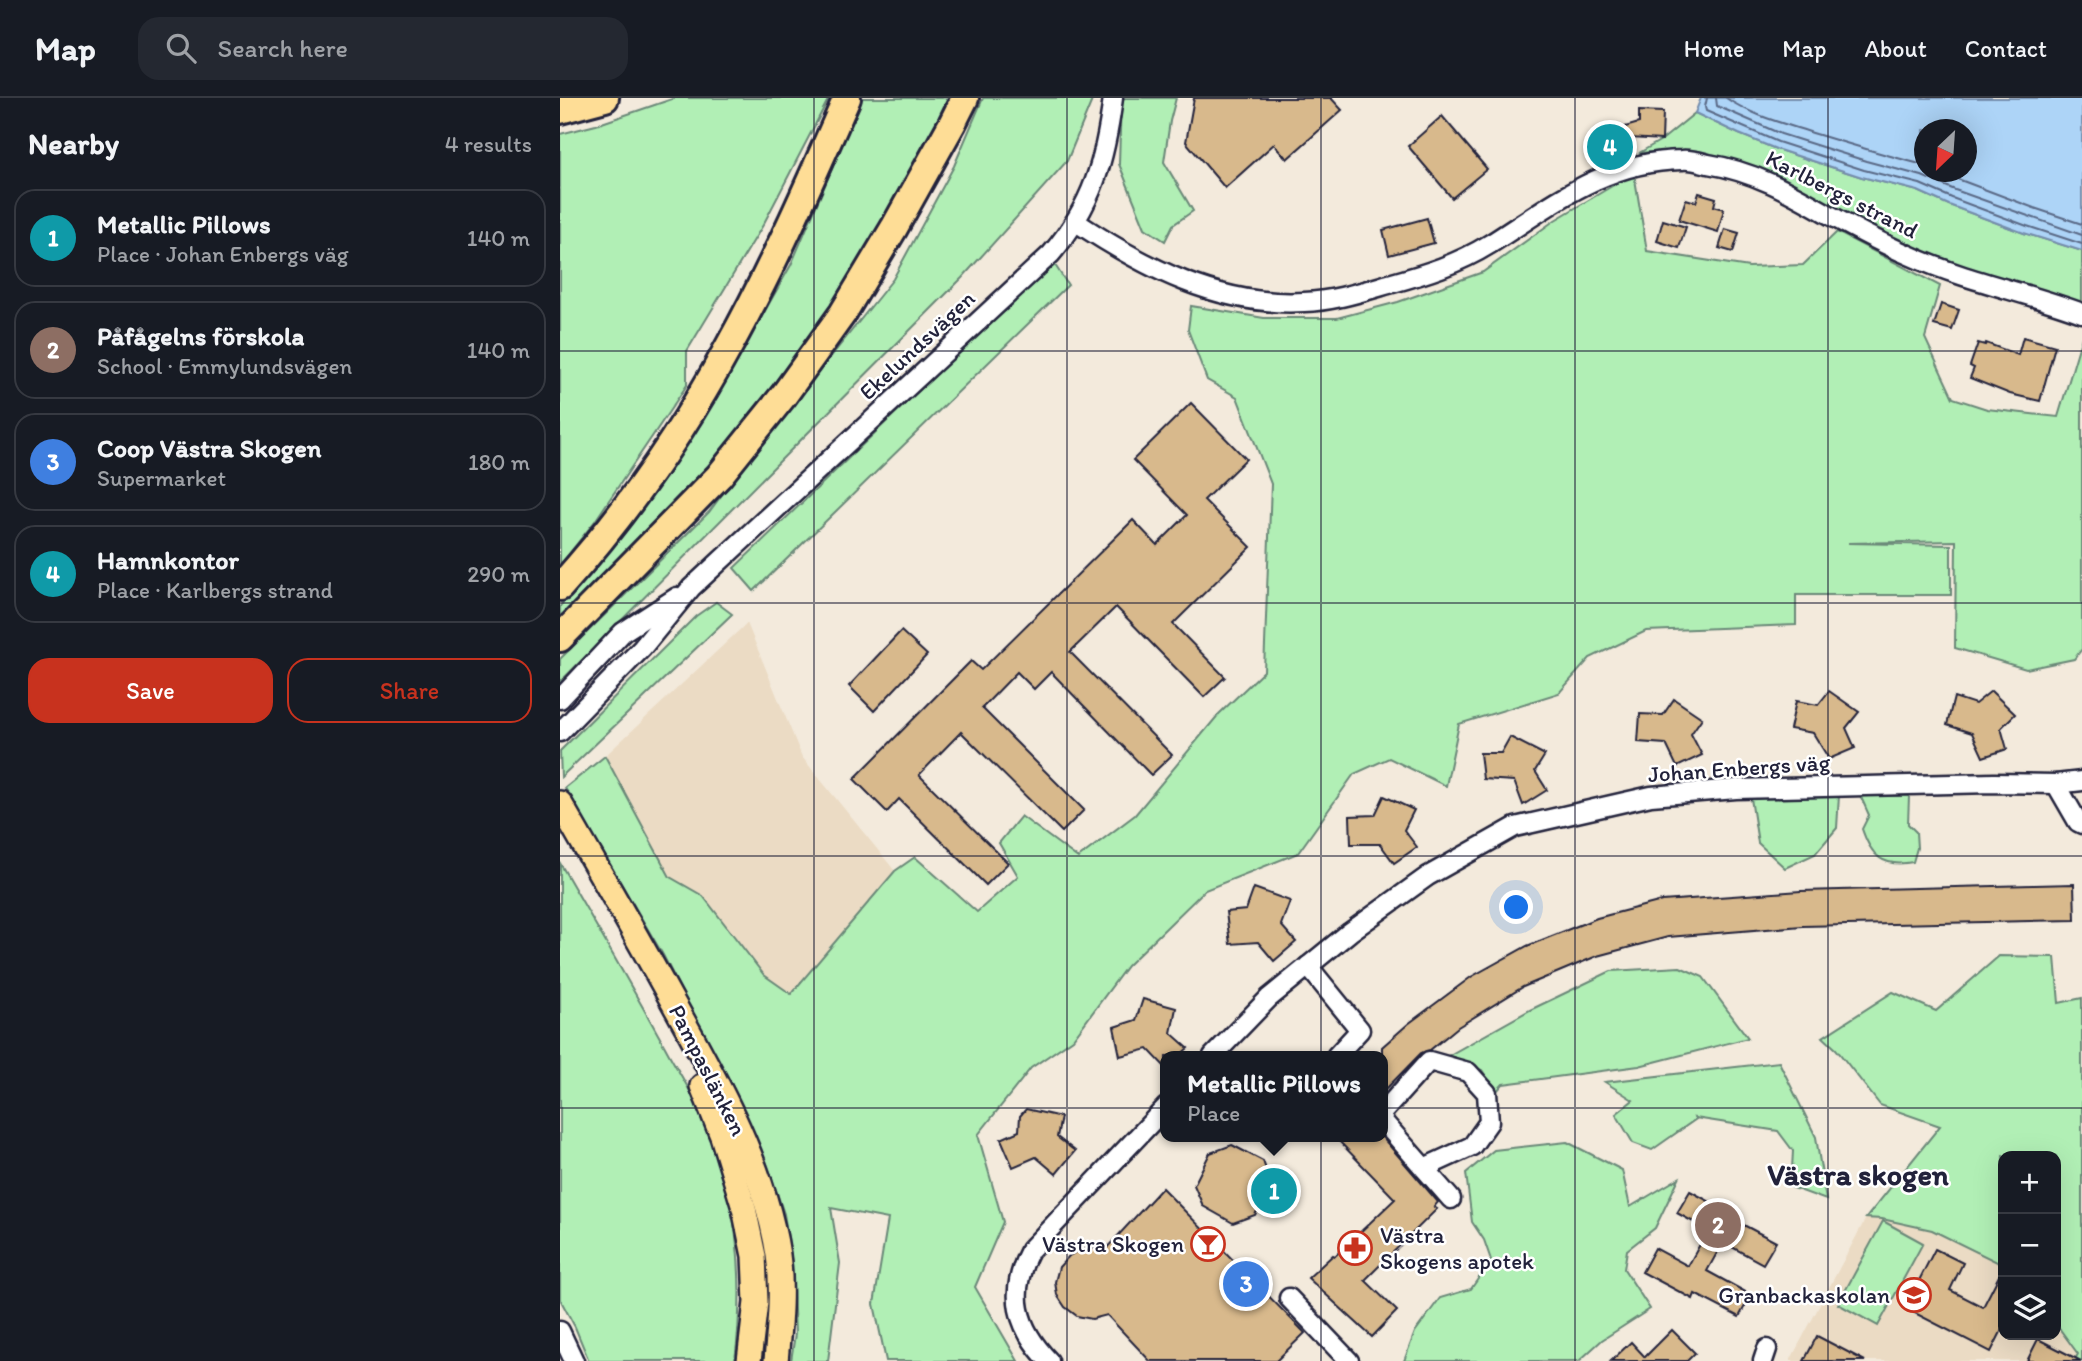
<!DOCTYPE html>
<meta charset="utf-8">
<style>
body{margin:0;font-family:Itim,sans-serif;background:#242831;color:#f1f3f6}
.controls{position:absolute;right:21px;bottom:21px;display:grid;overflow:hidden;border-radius:14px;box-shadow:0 7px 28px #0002}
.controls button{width:63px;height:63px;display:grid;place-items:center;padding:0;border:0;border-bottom:2px solid #363941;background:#171b24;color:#f1f3f6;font:35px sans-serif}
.compass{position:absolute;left:1354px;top:21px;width:63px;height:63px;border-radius:50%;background:#171b24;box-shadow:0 7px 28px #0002;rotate:205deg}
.you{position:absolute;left:957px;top:810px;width:24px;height:24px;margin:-18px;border:5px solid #fff;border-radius:50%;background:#1a73e8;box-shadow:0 0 0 10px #1a73e833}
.badge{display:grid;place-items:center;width:46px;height:46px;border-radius:50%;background:#c8321e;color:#fff;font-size:23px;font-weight:700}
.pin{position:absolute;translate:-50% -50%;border:4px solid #fff;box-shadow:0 2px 7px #0006}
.popup{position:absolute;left:600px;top:953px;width:228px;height:91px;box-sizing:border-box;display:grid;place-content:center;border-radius:14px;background:#171b24;filter:drop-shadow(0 2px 5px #0005);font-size:23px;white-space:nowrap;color:#9ea1a6}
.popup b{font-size:26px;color:#f1f3f6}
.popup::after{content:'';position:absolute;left:50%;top:100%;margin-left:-14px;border:14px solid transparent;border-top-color:#171b24}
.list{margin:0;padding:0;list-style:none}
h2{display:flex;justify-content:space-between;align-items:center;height:91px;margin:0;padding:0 28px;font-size:30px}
h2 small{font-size:23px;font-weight:400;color:#9ea1a6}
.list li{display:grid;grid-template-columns:46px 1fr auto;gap:21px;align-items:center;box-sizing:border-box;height:98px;margin:0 14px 14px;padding:0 14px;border:2px solid #363941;border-radius:21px}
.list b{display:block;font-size:26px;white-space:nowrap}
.list p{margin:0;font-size:23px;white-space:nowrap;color:#9ea1a6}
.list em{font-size:23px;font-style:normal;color:#9ea1a6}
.actions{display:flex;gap:14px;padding:21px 28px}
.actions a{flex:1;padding:16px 0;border:2px solid #c8321e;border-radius:21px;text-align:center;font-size:24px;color:#c8321e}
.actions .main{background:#c8321e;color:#fff}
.icon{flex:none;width:38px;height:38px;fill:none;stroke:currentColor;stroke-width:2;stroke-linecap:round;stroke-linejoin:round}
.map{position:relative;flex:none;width:1522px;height:1263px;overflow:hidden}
header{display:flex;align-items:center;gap:42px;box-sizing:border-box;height:98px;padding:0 35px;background:#171b24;border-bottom:2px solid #363941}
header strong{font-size:33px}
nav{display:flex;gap:38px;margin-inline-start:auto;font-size:24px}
.search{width:490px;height:63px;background:#242831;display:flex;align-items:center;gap:18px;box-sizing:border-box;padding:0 24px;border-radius:21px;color:#9ea1a6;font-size:26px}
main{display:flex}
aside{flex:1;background:#171b24}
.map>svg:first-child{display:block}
.built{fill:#ebdbc4}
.green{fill:#b1efb5;stroke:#6a8878;stroke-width:2}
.water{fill:#add4f7;stroke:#758dac;stroke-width:2;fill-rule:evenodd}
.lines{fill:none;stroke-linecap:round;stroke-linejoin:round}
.shore{stroke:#5a6986;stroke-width:2}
.building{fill:#d8b98c;stroke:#22223b;stroke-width:2}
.minor-casing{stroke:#22223b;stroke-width:23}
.major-casing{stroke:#22223b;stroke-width:28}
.highway-casing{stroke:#22223b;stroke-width:32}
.minor{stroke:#fff;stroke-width:18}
.major{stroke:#fedd96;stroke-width:23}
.highway{stroke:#fedd96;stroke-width:26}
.grid{fill:none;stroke:#22223b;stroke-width:2;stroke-opacity:0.55}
.labels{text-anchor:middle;stroke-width:5;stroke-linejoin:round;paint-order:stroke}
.street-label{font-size:23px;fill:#22223b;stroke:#fff}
.poi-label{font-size:23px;fill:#22223b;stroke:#fff;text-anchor:end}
.district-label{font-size:30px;font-weight:bold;fill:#22223b;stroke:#fff}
</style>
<header>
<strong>Map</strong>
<div class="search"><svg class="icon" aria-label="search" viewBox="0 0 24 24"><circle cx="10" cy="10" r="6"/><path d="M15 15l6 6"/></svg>Search here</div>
<nav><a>Home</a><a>Map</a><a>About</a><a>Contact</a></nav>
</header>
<main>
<aside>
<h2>Nearby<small>4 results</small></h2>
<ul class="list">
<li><span class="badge" style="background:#0f9aa8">1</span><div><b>Metallic Pillows</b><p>Place · Johan Enbergs väg</p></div><em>140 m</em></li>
<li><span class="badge" style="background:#8d6e63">2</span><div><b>Påfågelns förskola</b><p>School · Emmylundsvägen</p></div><em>140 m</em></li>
<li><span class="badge" style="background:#3f7fe0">3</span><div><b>Coop Västra Skogen</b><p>Supermarket</p></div><em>180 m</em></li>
<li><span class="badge" style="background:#0f9aa8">4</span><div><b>Hamnkontor</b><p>Place · Karlbergs strand</p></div><em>290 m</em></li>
</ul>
<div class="actions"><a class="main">Save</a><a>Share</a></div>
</aside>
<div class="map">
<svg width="1522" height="1263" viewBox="0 0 1522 1263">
<rect width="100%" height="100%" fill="#f3eadc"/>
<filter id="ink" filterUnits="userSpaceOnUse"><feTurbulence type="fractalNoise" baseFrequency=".0143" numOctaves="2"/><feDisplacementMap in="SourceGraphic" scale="14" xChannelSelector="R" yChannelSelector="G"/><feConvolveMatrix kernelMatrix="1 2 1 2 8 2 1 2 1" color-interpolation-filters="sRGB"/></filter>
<g filter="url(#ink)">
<!-- built -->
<g class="built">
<path d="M187,525L242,659L335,773L231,896L204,877L143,798L110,779L45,658Z"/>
<path d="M1306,1120L1322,1121L1372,1132L1443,1167V1237H1496V1226L1518,1256L1514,1263H1230Z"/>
</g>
<!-- green -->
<g class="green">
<path d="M115,0H269L203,127L127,253V287L35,423L0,467V36L36,27Z"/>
<path d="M302,0H388L356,66L290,181L178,336L53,472L0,523V508L67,431L141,325L231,167Z"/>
<path d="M423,0H533L507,63L402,180L0,584V561L149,414L181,371L333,181L394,68Z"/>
<path d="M561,0H616L610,23L604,64L633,113L613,127L605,143L585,130L559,66Z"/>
<path d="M1135,15L1179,36L1216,51L1302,79L1358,93L1389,107L1464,135L1522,153V206L1387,167L1314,132L1242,91L1190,67L1156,57L1121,52L1079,55L1103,41Z"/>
<path d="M1074,75L1087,153L1189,169L1243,167L1277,134L1380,188L1365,240L1393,300L1427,311L1498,319L1522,239V551L1514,561L1466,571L1395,550L1396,443L1288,445L1391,447V497H1236V527L1086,533L1030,560L999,595L899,626L886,688L829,660L794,676L738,755L645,792L567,868L513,941L471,970L418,1037L443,1124L415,1189L458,1263H326L314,1206L328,1121L271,1110L280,1165L268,1263H231L235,1236L232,1165L224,1116L208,1068L186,1020L103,857L5,690L45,658L110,779L143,798L204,877L231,896L335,773L355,759L417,814L458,778L439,745L461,718L518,760L575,717L659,616L704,573L711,386L677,299L647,282L628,232L631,208L704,220H777L838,204L923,174L995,122Z"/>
<path d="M493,164L508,187L194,493L174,470Z"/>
<path d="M156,504L172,516L1,679L0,653L136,518Z"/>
<path d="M1190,694L1279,697L1277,730L1255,756L1225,770L1198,745Z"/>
<path d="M1300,697L1349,698L1348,726L1356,734L1357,750L1353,764C1323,770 1311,758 1302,731L1309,717Z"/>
<path d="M0,765C35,826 71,887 105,949C120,977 138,1004 150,1033C178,1107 185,1186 175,1263H29L15,1229L0,1201Z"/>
<path d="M1439,858L1495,859L1499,905L1522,900V1263H1514L1518,1256L1496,1226V1058H1443V1167L1372,1132L1322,1121L1306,1120L1380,1028L1320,1007L1276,951L1263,939L1333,894L1376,913Z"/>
<path d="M1120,869L1143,879L1188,940L1079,968L943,986L936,994L922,972L886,959L970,912L1051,873Z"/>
<path d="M1219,964L1256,1039L1266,1102L1231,1089L1233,1053L1218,1033L1135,1020L1136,1021L1092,1052L1073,1045L1056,1016L1073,1002L1045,984Z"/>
<path d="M1007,1044L1062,1072L1070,1109L1119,1080L1095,1130L1067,1152L1064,1171L1090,1211L1042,1242L1019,1263H844L855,1234L880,1200L911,1191L931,1162L924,1142L912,1124L906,1075L934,1052Z"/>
<path d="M1323,1123L1363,1145L1318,1228L1278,1206Z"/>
</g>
<!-- water -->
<path class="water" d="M1141,0H1522V153L1464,135L1389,107L1358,93L1302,79L1216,51L1179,36L1135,15ZM1364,32H1406V74H1364Z"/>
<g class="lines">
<!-- shore -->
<g class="shore">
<path d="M1147,0L1145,9L1146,13L1218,44L1304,72L1360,86L1392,100L1467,128L1522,146"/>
<path d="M1156,0L1157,8L1221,36L1306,63L1362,78L1395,92L1522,137"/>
<path d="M1166,0C1192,18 1226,26 1256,36C1292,47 1328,58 1364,67"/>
<path d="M1379,74L1474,110L1522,126"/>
</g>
</g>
<!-- building -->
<g class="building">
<path d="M634,0H771L782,12L727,61L714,46L665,90L626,44Z"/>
<path d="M1079,13L1103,14L1102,42L1070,40L1074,55L1053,60L1052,55L1030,59L1026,44L1046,39H1041V36L1079,25Z"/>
<path d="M882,18L927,71L892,100L848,48Z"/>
<path d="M1139,95L1156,100L1154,108L1164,111L1158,134L1119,122L1126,101L1136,104Z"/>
<path d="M867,120L874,145L829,157L823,132Z"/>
<path d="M1103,122L1126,129L1119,150L1097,143Z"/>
<path d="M1165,131L1179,135L1173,154L1159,150Z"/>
<path d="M1381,206L1399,212L1392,232L1374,227Z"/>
<path d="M1463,239L1495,248L1480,303L1450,296L1410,280L1414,270L1410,268L1418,245L1425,247L1426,245L1458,257Z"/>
<path d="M631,305L686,361L644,402L691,449L613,526L665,579L644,599L556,509L510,554L612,657L591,677L491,574L474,591L457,574L422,610L524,712L502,734L401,634L359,677L448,765L426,787L339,701L327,714L294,681L411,563L421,572L573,422L597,447L627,417L573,362Z"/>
<path d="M341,533L367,557L314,613L289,588Z"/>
<path d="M1269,593L1299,614L1286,630L1295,650L1269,661L1253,635L1230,631L1236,603L1258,607Z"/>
<path d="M1431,593L1455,616L1441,630L1447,651L1423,659L1412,635L1387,627L1394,599L1415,606Z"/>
<path d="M1114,601L1142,620L1131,636L1142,657L1117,669L1106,646L1078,644L1080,616L1103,617Z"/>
<path d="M950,639L985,657L975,673L987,692L963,707L954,683L923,681L920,655H941Z"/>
<path d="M824,698L854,712L844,732L857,749L834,765L820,746H791L790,718L815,717Z"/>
<path d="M1514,786L1515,822L1242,828L1108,839L1037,858L963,889L898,929L870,952L861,955L822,995V949L848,926L911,879L967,848L1037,820L1102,803L1241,793Z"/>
<path d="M694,790L730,803L721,827L736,844L714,863L698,844L670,846L666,814L686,812Z"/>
<path d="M583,901L616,910L611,935L628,950L619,958H606V970L588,951L560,958L554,929L576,922Z"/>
<path d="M466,1011L501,1019L497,1039L515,1053L496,1076L476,1059L453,1069L441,1041L459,1033L460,1018Z"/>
<path d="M775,1039H822L878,1104L874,1109L877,1111L805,1182L837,1213L812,1239L748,1180L773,1157L775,1158L835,1101Z"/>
<path d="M672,1047L703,1063L711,1086L695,1117L673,1125L643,1108L634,1087L650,1055Z"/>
<path d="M602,1090L745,1235L716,1263H590L547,1217L532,1221L517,1218L505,1209L497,1197L495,1184L499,1169L509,1158L519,1152L532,1150L544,1153Z"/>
<path d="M1130,1093L1178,1119L1176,1123L1216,1144L1203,1166L1163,1144L1147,1173L1191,1197L1179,1219L1135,1196L1133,1201L1082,1174L1095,1150L1128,1168L1148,1132L1117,1115Z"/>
<path d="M1375,1151L1403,1165L1390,1192L1423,1209L1443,1170V1230L1431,1254L1345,1210Z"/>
<path d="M1112,1232L1135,1255L1127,1263H1051L1071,1244L1085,1259Z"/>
<path d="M1257,1238L1305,1263H1244Z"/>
<path d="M1478,1241L1521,1263H1467Z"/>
</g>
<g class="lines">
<!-- minor casing -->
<g class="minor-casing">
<g id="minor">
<path d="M516,124C584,169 659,209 744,204C773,203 801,194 829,186C865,176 898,166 930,146C992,107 1044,63 1122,62C1130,61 1140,64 1148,66C1193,73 1230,94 1268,116C1295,131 1323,146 1351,158C1406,183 1466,194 1522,215"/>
<path d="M0,601L63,534L117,499"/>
<path d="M0,634L82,550L131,490L491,156C533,107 545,62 553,0"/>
<path d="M1496,686L1518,724L1522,726"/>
<path d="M748,868L800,932L776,958"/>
<path d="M653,958L709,900L790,834L868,778L955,729L1091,698L1176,691L1434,685L1496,686L1522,683"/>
<path d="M822,1015L869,963L908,974L927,995L929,1024L912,1048L864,1070"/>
<path d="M822,1022L891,1101"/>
<path d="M729,1200L789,1263"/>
<path d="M0,1233L14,1263"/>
<path d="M489,1263C456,1229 448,1195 470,1152L606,1009"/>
<path d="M1203,1263L1207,1251"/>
</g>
</g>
<!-- major casing -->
<g class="major-casing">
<g id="major">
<path d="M0,705C39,773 78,840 115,908C159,987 204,1067 218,1157C223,1191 219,1229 216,1263"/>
<path d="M142,988L162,1038L184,1110L194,1158L196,1204L189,1263"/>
</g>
</g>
<!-- highway casing -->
<g class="highway-casing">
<g id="highway">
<path d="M0,12L45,0"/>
<path d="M0,489C65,417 122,335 168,250C213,169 250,84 287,0"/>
<path d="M0,540L159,378L224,297L283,215L334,130L392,26L405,0"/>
</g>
</g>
<!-- minor -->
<use href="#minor" class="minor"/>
<!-- major -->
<use href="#major" class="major"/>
<!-- highway -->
<use href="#highway" class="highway"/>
</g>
</g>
<!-- grid -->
<path class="grid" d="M254,0V1263M507,0V1263M761,0V1263M1015,0V1263M1268,0V1263M0,253H1522M0,505H1522M0,758H1522M0,1010H1522"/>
<!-- icons -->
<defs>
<g id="bar-ring" transform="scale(1.75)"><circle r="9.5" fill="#fff" stroke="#c8321e" stroke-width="1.5"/><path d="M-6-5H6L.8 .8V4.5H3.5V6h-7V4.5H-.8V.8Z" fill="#c8321e"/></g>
<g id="pharmacy-ring" transform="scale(1.75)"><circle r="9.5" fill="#fff" stroke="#c8321e" stroke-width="1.5"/><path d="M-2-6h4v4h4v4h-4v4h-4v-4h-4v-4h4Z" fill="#c8321e"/></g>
<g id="school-ring" transform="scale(1.75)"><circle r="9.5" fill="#fff" stroke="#c8321e" stroke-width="1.5"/><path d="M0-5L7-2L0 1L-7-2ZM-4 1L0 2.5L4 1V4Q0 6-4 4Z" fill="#c8321e"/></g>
</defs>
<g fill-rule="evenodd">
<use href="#bar-ring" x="648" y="1146"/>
<use href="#pharmacy-ring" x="795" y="1150"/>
<use href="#school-ring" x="1354" y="1197"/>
</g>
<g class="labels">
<!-- street labels -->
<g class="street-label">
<text transform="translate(1282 96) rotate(27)" y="8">Karlbergs strand</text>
<text transform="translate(357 247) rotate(-43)" y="8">Ekelundsvägen</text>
<text transform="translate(1179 670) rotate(-4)" y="8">Johan Enbergs väg</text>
<text transform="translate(148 972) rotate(63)" y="8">Pampaslänken</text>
</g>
<!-- poi labels -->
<g class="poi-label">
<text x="820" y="1145" text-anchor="start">Västra<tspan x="820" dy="26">Skogens apotek</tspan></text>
<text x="624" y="1154">Västra Skogen</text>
<text x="1330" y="1205">Granbackaskolan</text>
</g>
<!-- district labels -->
<g class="district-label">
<text x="1298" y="1087">Västra skogen</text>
</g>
</g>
</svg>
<div class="controls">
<button>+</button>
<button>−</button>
<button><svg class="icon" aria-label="layers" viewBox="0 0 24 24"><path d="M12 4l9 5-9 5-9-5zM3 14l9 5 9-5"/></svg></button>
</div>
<svg class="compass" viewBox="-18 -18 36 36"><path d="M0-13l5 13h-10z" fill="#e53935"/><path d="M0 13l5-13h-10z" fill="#9ea1a6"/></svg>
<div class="you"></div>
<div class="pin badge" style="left:714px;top:1093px;background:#0f9aa8">1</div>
<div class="popup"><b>Metallic Pillows</b>Place</div>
<div class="pin badge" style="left:1158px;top:1127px;background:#8d6e63">2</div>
<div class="pin badge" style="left:686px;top:1186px;background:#3f7fe0">3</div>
<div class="pin badge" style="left:1050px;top:49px;background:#0f9aa8">4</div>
</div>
</main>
